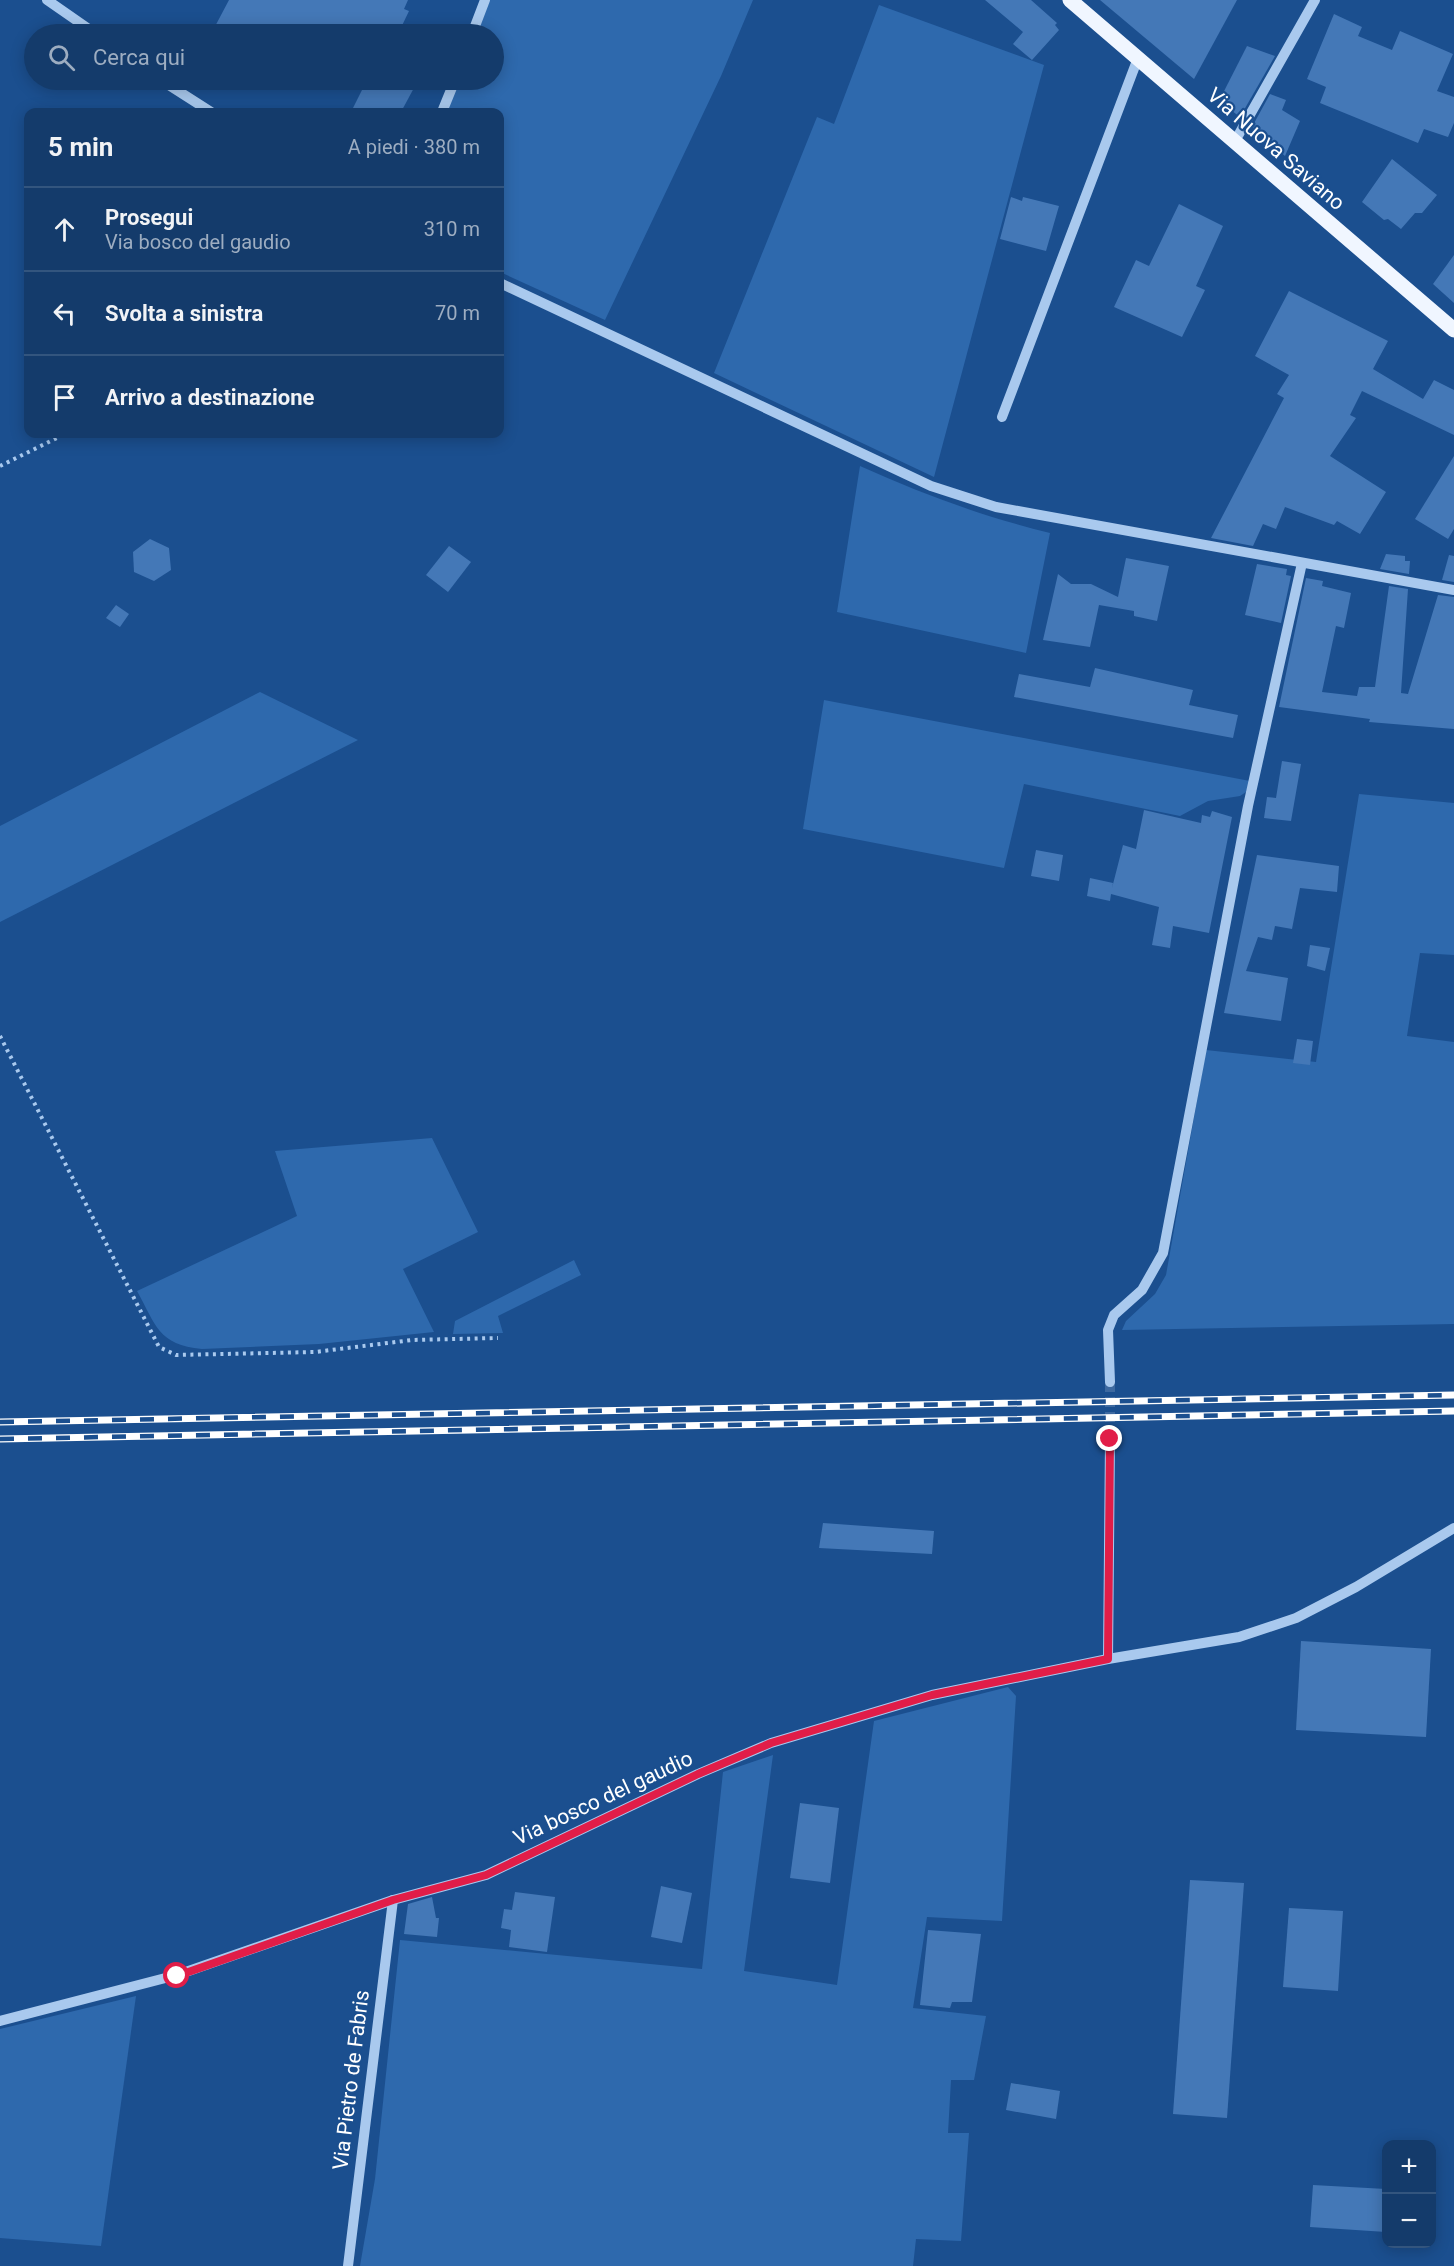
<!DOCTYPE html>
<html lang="it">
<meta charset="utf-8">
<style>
body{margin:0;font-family:Roboto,sans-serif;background:#214673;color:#f1f3f6}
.controls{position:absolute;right:18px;bottom:18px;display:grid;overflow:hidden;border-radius:12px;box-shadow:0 3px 15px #0003}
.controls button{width:54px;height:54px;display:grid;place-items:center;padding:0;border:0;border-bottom:2px solid #33557e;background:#143b6b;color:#f1f3f6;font:30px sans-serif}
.stop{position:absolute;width:18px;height:18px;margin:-14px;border:4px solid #e11d48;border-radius:50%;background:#fff}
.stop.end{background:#e11d48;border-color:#fff;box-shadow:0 2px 6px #0008}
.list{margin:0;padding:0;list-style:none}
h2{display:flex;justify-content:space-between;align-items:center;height:78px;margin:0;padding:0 24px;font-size:26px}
h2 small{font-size:20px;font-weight:400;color:#9dadc1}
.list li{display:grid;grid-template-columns:39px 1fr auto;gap:18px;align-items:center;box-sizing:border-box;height:84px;padding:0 24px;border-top:2px solid #33557e}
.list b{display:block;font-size:22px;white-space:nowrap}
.list p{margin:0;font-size:20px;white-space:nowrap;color:#9dadc1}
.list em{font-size:20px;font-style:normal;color:#9dadc1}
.icon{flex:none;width:33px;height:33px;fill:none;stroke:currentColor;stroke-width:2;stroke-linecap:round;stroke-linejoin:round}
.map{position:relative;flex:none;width:1454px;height:2266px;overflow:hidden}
.search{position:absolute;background:#143b6b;box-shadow:0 3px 15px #0003;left:24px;top:24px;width:480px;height:66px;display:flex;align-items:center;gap:15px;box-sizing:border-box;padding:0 21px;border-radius:33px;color:#9dadc1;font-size:22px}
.panel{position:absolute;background:#143b6b;box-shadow:0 3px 15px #0003;left:24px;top:108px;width:480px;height:330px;border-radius:12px}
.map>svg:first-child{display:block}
.green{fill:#2e69ad}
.building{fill:#4478b7}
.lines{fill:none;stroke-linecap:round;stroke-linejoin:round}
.minor-tunnel{stroke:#3d69a0;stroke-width:10;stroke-dasharray:10 5;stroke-linecap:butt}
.path{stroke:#a9c9ee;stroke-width:4;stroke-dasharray:3 4.5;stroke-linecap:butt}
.minor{stroke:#a9c9ee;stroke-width:10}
.major{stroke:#f0f6ff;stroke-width:15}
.rail-casing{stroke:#fff;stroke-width:7}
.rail{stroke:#1b4f8f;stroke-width:4.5;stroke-dasharray:14;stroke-linecap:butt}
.route{stroke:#e11d48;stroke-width:8}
.labels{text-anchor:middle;stroke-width:4.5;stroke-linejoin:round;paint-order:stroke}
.street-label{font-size:21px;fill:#fff;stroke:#1b4f8f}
</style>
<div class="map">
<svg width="1454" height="2266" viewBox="0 0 1454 2266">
<rect width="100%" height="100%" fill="#1b4f8f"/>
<!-- green -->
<g class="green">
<path d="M490,0H753L721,76L605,320L500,272V112H446L459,80H494V34H477Z"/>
<path d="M879,5L1044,65L934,477L714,373L817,117L834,124Z"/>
<path d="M860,466C922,494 984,517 1050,533L1026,653L837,612Z"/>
<path d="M260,692L358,740L0,922V826Z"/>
<path d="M824,700L1250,781L1246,792L1240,796L1208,801L1180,816L1024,784L1004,868L803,829Z"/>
<path d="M1359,794L1454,803V955L1420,953L1407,1036L1454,1042V1324L1122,1330L1126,1321L1155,1294L1166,1275L1206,1050L1316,1062Z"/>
<path d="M432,1138L478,1232L403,1269L434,1332L319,1344L202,1349C158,1345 156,1325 137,1291L297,1216L275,1151Z"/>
<path d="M574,1260L581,1275L498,1316L503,1333L453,1334L455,1321Z"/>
<path d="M1008,1687L1016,1696L1002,1921L927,1917L913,2008L986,2016L974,2080H951L948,2133H969L961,2241L916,2239L913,2266H360L375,2179L400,1940L702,1969L723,1772L773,1755L744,1971L837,1985L874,1721Z"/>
<path d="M136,1996L101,2246L0,2238V2029Z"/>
</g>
<!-- building -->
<g class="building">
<path d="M229,0H408L404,9L409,11L398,34H211Z"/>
<path d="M985,0H1031L1057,23L1055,25L1059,30L1032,60L1013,44L1023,32Z"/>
<path d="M1100,0H1237L1194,79Z"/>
<path d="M1334,14L1362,27L1358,36L1392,50L1400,31L1453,54L1437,91L1454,97V123L1448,137L1424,129L1418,143L1320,103L1326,87L1307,79Z"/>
<path d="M1247,46L1275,56L1240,117L1219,101Z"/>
<path d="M367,80H403L415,86L401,112H351Z"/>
<path d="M1270,94L1286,100L1282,110L1300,121L1285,156L1252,127Z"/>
<path d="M1392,159L1437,195L1422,213H1415L1401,229L1388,219L1384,220L1362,202Z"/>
<path d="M1011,197L1022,201L1023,197L1059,206L1046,251L1000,239Z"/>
<path d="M1179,204L1223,226L1196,286L1205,290L1182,337L1114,307L1136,260L1149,266Z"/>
<path d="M1454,255V303L1433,284Z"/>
<path d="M1289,291L1388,341L1373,369L1423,399L1434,380L1454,390V435L1362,391L1350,415L1356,418L1330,456L1386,492L1360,534L1337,521L1334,525L1285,507L1276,529L1263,524L1253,546L1211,538L1284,398L1277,394L1289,375L1255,356Z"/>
<path d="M1454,456V529L1448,539L1415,519Z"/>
<path d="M150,539L169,548L171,570L154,581L134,572L133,552Z"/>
<path d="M449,546L471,562L448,592L426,575Z"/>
<path d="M1386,554L1405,556V561H1410L1409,574L1380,569Z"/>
<path d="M1449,555L1454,556V582L1442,580Z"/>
<path d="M1126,558L1169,566L1157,621L1134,616V611L1099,605L1090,647L1043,640L1058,574L1071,584H1091L1118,597Z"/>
<path d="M1257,564L1287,569L1286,575L1291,576L1281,623L1245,615Z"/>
<path d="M1306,578L1323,581L1322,586L1351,593L1344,628L1336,626L1322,692L1357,696L1359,687H1375L1389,586L1408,589L1401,693L1408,694L1438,595L1454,597V729L1369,722L1370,719L1279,707Z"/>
<path d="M116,605L129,614L120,627L106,618Z"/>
<path d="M1095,668L1193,690L1189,705L1238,715L1233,738L1014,697L1019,674L1090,687Z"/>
<path d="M1282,761L1301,764L1291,821L1264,818L1267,797L1276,798Z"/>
<path d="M1144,810L1201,823L1202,815L1210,817L1212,811L1232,817L1209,933L1173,926L1170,948L1152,945L1159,907L1111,894L1110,901L1087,896L1090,878L1113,883L1112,888L1123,845L1136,849Z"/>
<path d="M1036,850L1063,855L1059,881L1031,876Z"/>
<path d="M1257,855L1339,866L1337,892L1300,888L1292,929L1275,926L1272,940L1258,937L1246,971L1288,978L1281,1021L1224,1013Z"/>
<path d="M1310,945L1330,948L1325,971L1307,966Z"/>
<path d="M1297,1039L1313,1041L1310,1065L1293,1063Z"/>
<path d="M823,1523L934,1531L932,1554L819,1548Z"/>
<path d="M1301,1641L1431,1649L1426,1737L1296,1730Z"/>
<path d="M800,1803L839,1808L830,1883L790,1878Z"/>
<path d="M1190,1880L1244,1883L1227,2118L1173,2114Z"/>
<path d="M661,1886L692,1893L682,1943L651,1937Z"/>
<path d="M515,1892L555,1897L547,1952L509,1947L511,1930L501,1928L504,1909L512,1910Z"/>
<path d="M432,1897L436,1918H439L437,1937L404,1934L408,1904Z"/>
<path d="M1289,1908L1343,1911L1338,1991L1283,1987Z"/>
<path d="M928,1930L981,1934L972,2002H952L950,2008L920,2005Z"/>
<path d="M1011,2083L1060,2091L1056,2119L1006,2110Z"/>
<path d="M1313,2185L1386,2189V2232L1310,2227Z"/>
</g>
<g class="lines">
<!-- minor-tunnel -->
<path class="minor-tunnel" d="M1110,1382V1439"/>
<!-- path -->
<g class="path">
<path d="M0,466L65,434"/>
<path d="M0,1036L159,1347L176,1355L315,1352L412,1340L498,1338"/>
</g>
<!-- minor -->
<g class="minor">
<path d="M47,0L96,34"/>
<path d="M472,34L485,0"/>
<path d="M161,80L211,112"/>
<path d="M442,112L455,80"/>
<path d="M1235,141L1315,0"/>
<path d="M500,283L931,486L996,507L1454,590"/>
<path d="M1002,417L1138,58"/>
<path d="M1110,1382L1108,1330L1114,1315L1142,1290L1163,1253L1248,806L1302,563"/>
<path d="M1108,1659L1110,1439"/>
<path d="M0,2021L177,1975L393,1900L486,1875L698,1774L771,1743L932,1695L1108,1659L1239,1637L1296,1618L1356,1587L1454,1528"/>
<path d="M348,2266L393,1900"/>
</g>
<!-- major -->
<path class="major" d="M1070,0L1454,330"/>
<!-- rail casing -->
<g class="rail-casing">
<g id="rail">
<path d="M0,1422L1454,1395"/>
<path d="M0,1439L1454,1411"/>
</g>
</g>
<!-- rail -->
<use href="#rail" class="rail"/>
</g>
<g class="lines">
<!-- route -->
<path class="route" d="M177,1976L393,1900L486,1875L698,1774L771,1743L932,1695L1108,1659L1110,1439"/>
</g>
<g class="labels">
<!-- street labels -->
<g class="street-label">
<text transform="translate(1276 149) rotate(41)" y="7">Via Nuova Saviano</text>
<text transform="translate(603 1798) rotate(-25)" y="7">Via bosco del gaudio</text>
<text transform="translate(351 2080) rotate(-83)" y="7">Via Pietro de Fabris</text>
</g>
</g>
</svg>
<div class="controls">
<button>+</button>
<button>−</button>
</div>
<div class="stop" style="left:177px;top:1976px"></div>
<div class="stop end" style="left:1110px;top:1439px"></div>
<div class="search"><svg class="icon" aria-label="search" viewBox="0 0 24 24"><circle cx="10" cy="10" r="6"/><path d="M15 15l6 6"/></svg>Cerca qui</div>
<section class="panel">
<h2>5 min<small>A piedi · 380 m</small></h2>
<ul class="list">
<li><svg class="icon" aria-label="ahead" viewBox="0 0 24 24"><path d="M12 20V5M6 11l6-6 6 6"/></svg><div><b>Prosegui</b><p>Via bosco del gaudio</p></div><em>310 m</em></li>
<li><svg class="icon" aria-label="left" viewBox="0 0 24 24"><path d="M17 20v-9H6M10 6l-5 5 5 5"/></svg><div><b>Svolta a sinistra</b></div><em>70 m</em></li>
<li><svg class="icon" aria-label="arrive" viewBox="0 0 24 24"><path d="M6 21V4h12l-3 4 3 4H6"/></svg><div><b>Arrivo a destinazione</b></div></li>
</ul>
</section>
</div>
